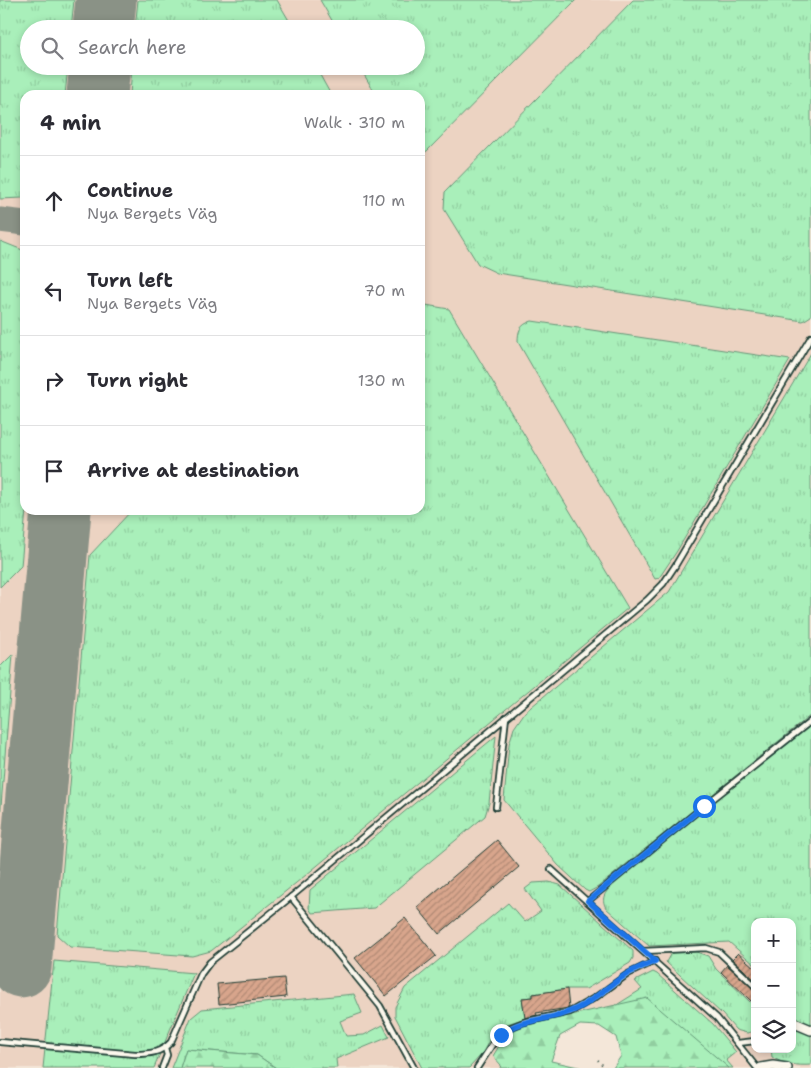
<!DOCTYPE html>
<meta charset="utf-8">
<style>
body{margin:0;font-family:"Shantell Sans",sans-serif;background:#f2f2f3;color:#2b2b33}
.controls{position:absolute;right:15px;bottom:15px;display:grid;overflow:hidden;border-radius:10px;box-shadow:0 2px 8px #0003}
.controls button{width:45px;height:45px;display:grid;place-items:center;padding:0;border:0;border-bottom:1px solid #e1e1e2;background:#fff;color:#2b2b33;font:25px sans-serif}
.stop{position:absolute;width:15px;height:15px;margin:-11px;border:4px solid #1a73e8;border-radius:50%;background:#fff}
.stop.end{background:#1a73e8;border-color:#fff;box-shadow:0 1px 5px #0008}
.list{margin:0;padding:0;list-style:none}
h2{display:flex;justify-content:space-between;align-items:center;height:65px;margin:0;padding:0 20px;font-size:21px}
h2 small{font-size:16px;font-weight:400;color:#7c7c81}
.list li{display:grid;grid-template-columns:32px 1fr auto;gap:15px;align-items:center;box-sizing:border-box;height:90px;padding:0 20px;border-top:1px solid #e1e1e2}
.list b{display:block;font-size:19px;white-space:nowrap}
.list p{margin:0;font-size:16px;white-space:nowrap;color:#7c7c81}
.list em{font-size:16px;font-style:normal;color:#7c7c81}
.icon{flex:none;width:28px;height:28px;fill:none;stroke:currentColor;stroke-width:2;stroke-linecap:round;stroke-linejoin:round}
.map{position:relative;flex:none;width:811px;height:1068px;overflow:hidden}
.search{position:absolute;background:#fff;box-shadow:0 2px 8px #0003;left:20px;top:20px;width:405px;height:55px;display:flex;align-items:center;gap:12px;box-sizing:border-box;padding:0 18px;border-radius:28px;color:#7c7c81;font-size:19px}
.panel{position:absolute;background:#fff;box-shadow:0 2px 8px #0003;left:20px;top:90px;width:405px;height:425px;border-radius:15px}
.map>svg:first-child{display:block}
.built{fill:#ecd3c2;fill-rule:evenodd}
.grass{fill:url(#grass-tufts);stroke:#649677}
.forest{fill:url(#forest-firs);stroke:#649677}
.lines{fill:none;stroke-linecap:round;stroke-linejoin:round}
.taxiway{stroke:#8a9286;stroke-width:25}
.runway{stroke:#8a9286;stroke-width:61}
.building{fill:url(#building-hatch);stroke:#1f3d34}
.lane-casing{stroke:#1f3d34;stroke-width:8}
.street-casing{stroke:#1f3d34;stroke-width:12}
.path{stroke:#1f3d34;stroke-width:2;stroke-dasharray:1 4;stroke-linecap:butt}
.lane{stroke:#fbf7ec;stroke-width:4.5}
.street{stroke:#fbf7ec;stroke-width:9}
.route{stroke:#1a73e8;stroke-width:6}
</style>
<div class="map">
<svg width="811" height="1068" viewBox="0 0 811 1068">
<defs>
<pattern id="grass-tufts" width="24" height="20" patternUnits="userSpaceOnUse" patternTransform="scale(1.25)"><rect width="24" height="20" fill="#a9efba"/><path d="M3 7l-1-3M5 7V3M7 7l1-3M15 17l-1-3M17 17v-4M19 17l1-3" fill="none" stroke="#91cea0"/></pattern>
<pattern id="forest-firs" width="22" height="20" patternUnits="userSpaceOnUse" patternTransform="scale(1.25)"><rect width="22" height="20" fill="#a9efba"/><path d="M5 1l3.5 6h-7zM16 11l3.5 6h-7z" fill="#91cea0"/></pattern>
<pattern id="building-hatch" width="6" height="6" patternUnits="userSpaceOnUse" patternTransform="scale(1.25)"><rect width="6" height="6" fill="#d8a58c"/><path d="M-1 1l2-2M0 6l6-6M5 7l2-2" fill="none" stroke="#af8873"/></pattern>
</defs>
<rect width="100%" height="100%" fill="#f4e7d9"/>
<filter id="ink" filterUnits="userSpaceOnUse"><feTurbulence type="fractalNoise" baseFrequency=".02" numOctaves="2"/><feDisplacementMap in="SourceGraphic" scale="10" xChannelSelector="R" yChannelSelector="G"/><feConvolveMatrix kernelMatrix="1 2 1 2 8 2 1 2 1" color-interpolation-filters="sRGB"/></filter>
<g filter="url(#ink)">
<!-- built -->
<path class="built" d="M0,0H811V1068H729L647,998L615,1006L501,1065L500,1068H276L257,1055L186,1049L180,1068H0ZM29,29H416V66H29ZM25,95H420V510H25ZM755,922H792V1049H755Z"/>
<!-- grass -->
<g class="grass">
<path d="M0,0H74L71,29H29V66H68L65,95H25V197L22,198L0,199Z"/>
<path d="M138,0H277L294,29H135Z"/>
<path d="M320,0H576L427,151L420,154V95H376L359,66H416V29H337Z"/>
<path d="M633,0H811V316L803,321L497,273L478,264L444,209L445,192Z"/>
<path d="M132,66H315L331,95H130Z"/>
<path d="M0,241L25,251V510H26L21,566L0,587Z"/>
<path d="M420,304L449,309L628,608L306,875L211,951L192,956L70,947L57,935L90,555L132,510H420Z"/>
<path d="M532,321L790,360L677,551L659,578L655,579L518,342C518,330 520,325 532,321Z"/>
<path d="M811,353V715L598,887L589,892L585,890L558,865L504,800L509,744L514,728L525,712L669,592Z"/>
<path d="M13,654L0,819V667Z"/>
<path d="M811,723V1029L792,1019V922H755V965L729,942L649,946L606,908C600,897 606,892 614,883Z"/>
<path d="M496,736L489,803L485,816L374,908L312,913L309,908L310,890Z"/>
<path d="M549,882L560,885L633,951V958L630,963L586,989H567L533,994V997L522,998L525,1018L507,1024L494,1031L482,1054L469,1068H422L395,1016V1007L405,988L508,903L525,922L541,911L525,889L533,883Z"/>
<path d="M696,952L708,956L716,969L750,1002L755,1003V1031L747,1033L736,1030L722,1014L666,962L671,953Z"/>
<path d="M54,961L194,973L154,1068H43Z"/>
<path d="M653,972L657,974L713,1024L736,1052L726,1060L733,1068H729L615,1006L642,989L635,981Z"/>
<path d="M354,994L362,1013L340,1021L346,1036L364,1035L383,1025L389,1037L336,1059L337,1068H276L257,1055L186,1049L180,1068H171L191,1018L202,1009Z"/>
<path d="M792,1024L811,1031V1065C798,1066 782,1064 772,1057L771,1049H792Z"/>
</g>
<!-- forest -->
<g class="forest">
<path d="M647,998L729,1068H613L621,1056L616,1037L599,1026L580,1025L560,1036L551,1061L583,1068H500L501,1065L493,1056L505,1036L518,1027Z"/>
<path d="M186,1049L257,1055L276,1068H180Z"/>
</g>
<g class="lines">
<!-- taxiway -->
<path class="taxiway" d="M0,220L25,223"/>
<!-- runway -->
<g class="runway">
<path d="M103,29L106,0"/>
<path d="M97,95L100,66"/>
<path d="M21,967L61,510"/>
</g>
</g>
<!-- building -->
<g class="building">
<path d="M497,840L519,867L439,934L417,907Z"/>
<path d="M405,918L436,956L386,996L355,958Z"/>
<path d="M738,953L755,968V980L732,959Z"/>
<path d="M727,965L755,990V996L751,1001L721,972Z"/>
<path d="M284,978L286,997L219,1004L217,984Z"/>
<path d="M567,989L569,1008L536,1013L537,1015L525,1018L522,998L533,997V994Z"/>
</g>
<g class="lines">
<!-- lane casing -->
<g class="lane-casing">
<g id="lane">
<path d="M496,807L506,717"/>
<path d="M551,869L717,1018L757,1068"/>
<path d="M291,897L380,1006L414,1068"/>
<path d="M588,901L704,806L811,721"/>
<path d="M644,951L706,948L719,952L755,986"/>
<path d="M0,1042L135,1054C149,1054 161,1053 171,1042L201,974L210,962L291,897L647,600L663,584L675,566L811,337"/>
<path d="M738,1043L755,1041"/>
<path d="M162,1068L167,1055L165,1048"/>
<path d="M477,1068L494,1042L509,1028L524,1022L570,1012L596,997L628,974L655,961"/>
</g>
</g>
<!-- street casing -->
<g class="street-casing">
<g id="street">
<path d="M792,1022L811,1030"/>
<path d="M761,1068L773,1066L787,1068"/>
</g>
</g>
<!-- path -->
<path class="path" d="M598,1060L605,1068"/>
<!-- lane -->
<use href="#lane" class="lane"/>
<!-- street -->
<use href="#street" class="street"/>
</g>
</g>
<g class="lines" filter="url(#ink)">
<!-- route -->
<path class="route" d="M501,1035C520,1018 546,1021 569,1012C591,1004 608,986 627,974C636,969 646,965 655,961L588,901L704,806"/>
</g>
</svg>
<div class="controls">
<button>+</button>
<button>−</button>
<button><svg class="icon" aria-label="layers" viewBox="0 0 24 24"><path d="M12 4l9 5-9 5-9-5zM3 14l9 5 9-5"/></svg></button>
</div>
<div class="stop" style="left:704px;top:806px"></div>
<div class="stop end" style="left:501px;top:1035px"></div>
<div class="search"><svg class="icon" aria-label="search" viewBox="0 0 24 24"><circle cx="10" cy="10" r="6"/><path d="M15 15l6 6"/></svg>Search here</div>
<section class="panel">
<h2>4 min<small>Walk · 310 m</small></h2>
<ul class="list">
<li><svg class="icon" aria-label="ahead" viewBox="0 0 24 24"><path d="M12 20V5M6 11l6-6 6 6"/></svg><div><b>Continue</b><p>Nya Bergets Väg</p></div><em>110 m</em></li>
<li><svg class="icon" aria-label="left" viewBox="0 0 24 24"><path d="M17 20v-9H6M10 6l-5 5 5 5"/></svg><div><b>Turn left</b><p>Nya Bergets Väg</p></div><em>70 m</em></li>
<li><svg class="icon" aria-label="right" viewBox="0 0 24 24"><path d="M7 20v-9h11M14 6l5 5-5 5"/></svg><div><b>Turn right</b></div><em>130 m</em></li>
<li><svg class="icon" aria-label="arrive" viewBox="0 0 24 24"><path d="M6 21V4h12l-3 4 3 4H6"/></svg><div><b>Arrive at destination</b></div></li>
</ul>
</section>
</div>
